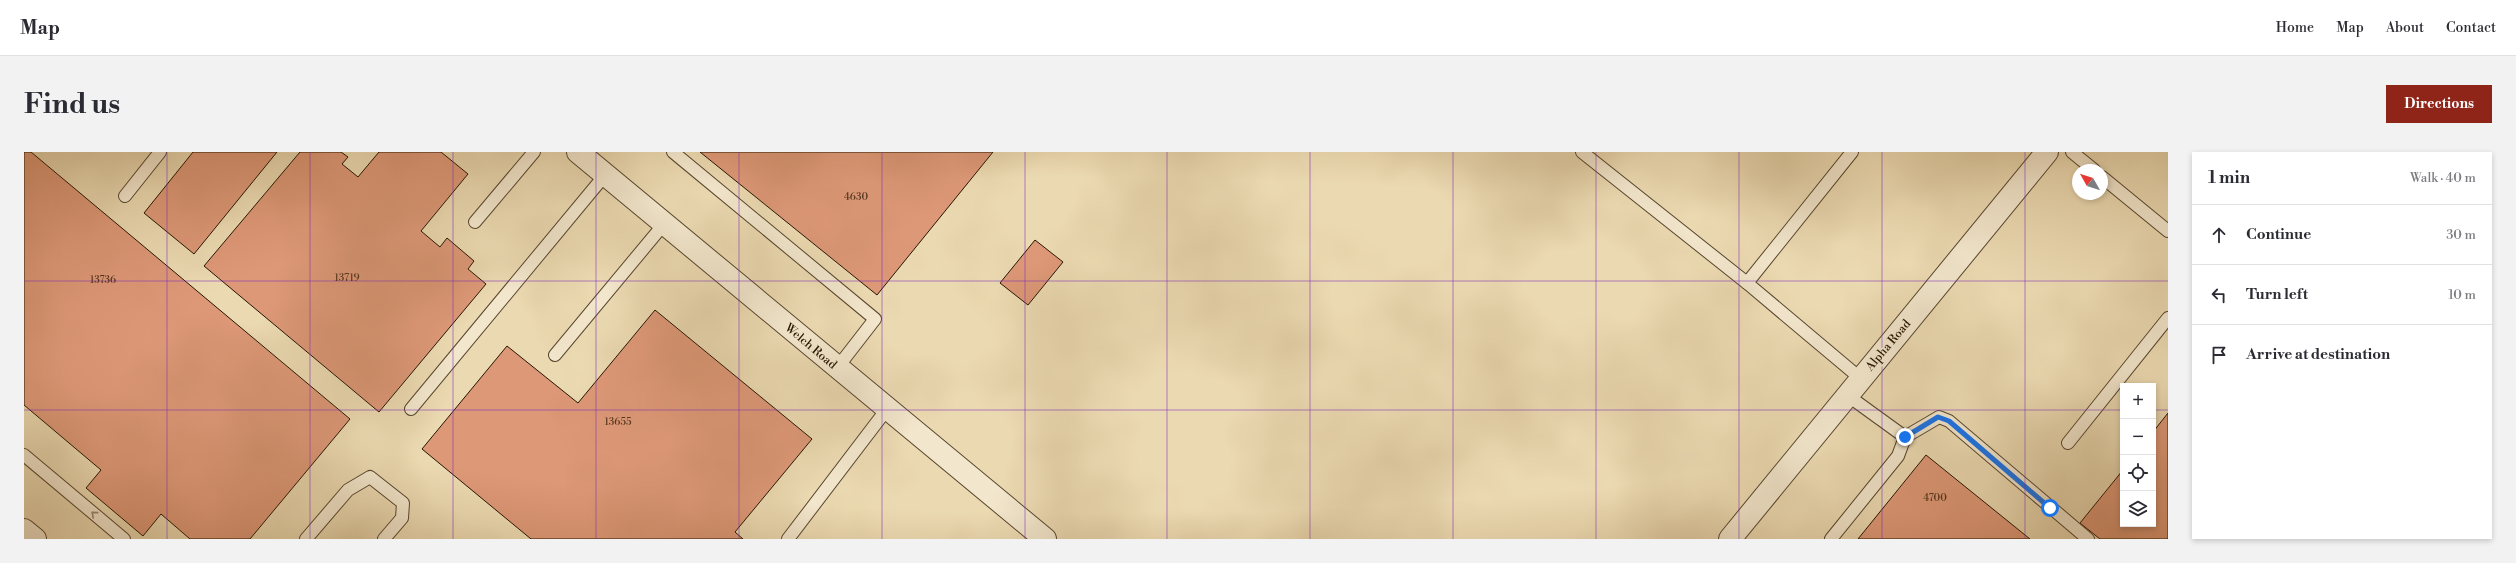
<!DOCTYPE html>
<meta charset="utf-8">
<style>
body{margin:0;font-family:"Libre Bodoni",serif;background:#f2f2f3;color:#2b2b33}
.controls{position:absolute;right:12px;bottom:12px;display:grid;overflow:hidden;border-radius:0px;box-shadow:0 2px 6px #0003}
.controls button{width:36px;height:36px;display:grid;place-items:center;padding:0;border:0;border-bottom:1px solid #e1e1e2;background:#fff;color:#2b2b33;font:20px sans-serif}
.compass{position:absolute;left:2048px;top:12px;width:36px;height:36px;border-radius:50%;background:#fff;box-shadow:0 2px 6px #0003;rotate:309deg}
.stop{position:absolute;width:12px;height:12px;margin:-9px;border:3px solid #1a73e8;border-radius:50%;background:#fff}
.stop.end{background:#1a73e8;border-color:#fff;box-shadow:0 1px 4px #0008}
.list{margin:0;padding:0;list-style:none}
h2{display:flex;justify-content:space-between;align-items:center;height:52px;margin:0;padding:0 16px;font-size:17px}
h2 small{font-size:13px;font-weight:400;color:#7c7c81}
.list li{display:grid;grid-template-columns:26px 1fr auto;gap:12px;align-items:center;box-sizing:border-box;height:60px;padding:0 16px;border-top:1px solid #e1e1e2}
.list b{display:block;font-size:15px;white-space:nowrap}
.list em{font-size:13px;font-style:normal;color:#7c7c81}
.icon{flex:none;width:22px;height:22px;fill:none;stroke:currentColor;stroke-width:2;stroke-linecap:round;stroke-linejoin:round}
.map{position:relative;flex:none;width:2144px;height:387px;overflow:hidden;border-radius:0px}
header{display:flex;align-items:center;gap:24px;box-sizing:border-box;height:56px;padding:0 20px;background:#fff;border-bottom:1px solid #e1e1e2}
header strong{font-size:19px}
nav{display:flex;gap:22px;margin-inline-start:auto;font-size:14px}
.intro{display:flex;align-items:center;justify-content:space-between;box-sizing:border-box;height:96px;padding:0 24px}
h1{margin:0;font-size:28px}
.button{padding:10px 18px;border-radius:0px;background:#8f2418;color:#fff;font-size:14px;font-weight:700}
main{display:flex;gap:24px;padding:0 24px}
aside{flex:1;background:#fff;border-radius:0px;box-shadow:0 2px 6px #0003}
.map>svg:first-child{display:block}
.building{fill:#dd9877;stroke:#261501}
.lines{fill:none;stroke-linecap:round;stroke-linejoin:round}
.service-casing{stroke:#57462d;stroke-width:14}
.minor-casing{stroke:#57462d;stroke-width:24}
.tertiary-casing{stroke:#57462d;stroke-width:24}
.service{stroke:#f2e6cc;stroke-width:12}
.minor{stroke:#f2e6cc;stroke-width:22}
.tertiary{stroke:#f2e6cc;stroke-width:22}
.oneway{stroke:#968871}
.route{stroke:#1a73e8;stroke-width:5}
.grid{fill:none;stroke:#7b2cbf;stroke-width:1;stroke-opacity:0.55}
.labels{text-anchor:middle;stroke-width:3.5;stroke-linejoin:round;paint-order:stroke}
.number-label{font-size:10px;fill:#54361e}
.street-label{font-size:12px;fill:#261501;stroke:#f2e6cc}
</style>
<header>
<strong>Map</strong>
<nav><a>Home</a><a>Map</a><a>About</a><a>Contact</a></nav>
</header>
<div class="intro"><h1>Find us</h1><a class="button">Directions</a></div>
<main>
<div class="map">
<svg width="2144" height="387" viewBox="0 0 2144 387">
<rect width="100%" height="100%" fill="#ebd9b1"/>
<filter id="stains"><feTurbulence type="fractalNoise" baseFrequency=".005" numOctaves="4"/><feColorMatrix values="0 0 0 0 .2 0 0 0 0 .09 0 0 0 0 .02 0 0 0 .5 -.17"/></filter>
<radialGradient id="worn" r=".72"><stop offset=".6" stop-color="#630" stop-opacity="0"/><stop offset="1" stop-color="#630" stop-opacity=".3"/></radialGradient>
<!-- building -->
<g class="building">
<path d="M0,0H7L326,267L226,387H166L137,362L119,384L62,336L77,318L0,253Z"/>
<path d="M169,0H253L170,102L120,61Z"/>
<path d="M276,0H317L324,5L318,12L334,25L355,0H417L444,22L397,79L416,95L423,86L450,109L444,117L462,132L355,260L180,114Z"/>
<path d="M676,0H969L853,143Z"/>
<path d="M1011,88L1039,110L1004,153L976,131Z"/>
<path d="M631,158L788,287L711,380L719,387H507L398,297L483,194L554,251Z"/>
<path d="M2144,261V387H2076L2056,371L2099,318V372H2129V280Z"/>
<path d="M1902,303L2006,387H1834Z"/>
</g>
<g class="lines">
<!-- service casing -->
<g class="service-casing">
<g id="service">
<path d="M649,0L851,167L813,216"/>
<path d="M1558,0L1723,131L1828,0"/>
<path d="M2048,0L2070,18"/>
<path d="M2078,25L2144,79"/>
<path d="M101,44L136,0"/>
<path d="M451,70L510,0"/>
<path d="M1723,131L1836,226"/>
<path d="M531,203L640,72"/>
<path d="M1823,243L1881,285L1915,265L1925,269L2064,387"/>
<path d="M387,257L581,23"/>
<path d="M2044,291L2144,166"/>
<path d="M0,303L100,387"/>
<path d="M282,387L324,338L346,325L379,351L378,366L360,387"/>
<path d="M764,387L863,257"/>
<path d="M1807,387L1874,304L1881,285"/>
</g>
</g>
<!-- minor casing -->
<g class="minor-casing">
<path id="minor" d="M0,378L11,387"/>
</g>
<!-- tertiary casing -->
<g class="tertiary-casing">
<g id="tertiary">
<path d="M554,0L1021,387"/>
<path d="M1706,387L2023,0"/>
</g>
</g>
<!-- service -->
<use href="#service" class="service"/>
<!-- minor -->
<use href="#minor" class="minor"/>
<!-- tertiary -->
<use href="#tertiary" class="tertiary"/>
</g>
<!-- one-way arrows -->
<defs><path id="oneway-chevron" d="M-2-3.5L2.5 0L-2 3.5" fill="none" stroke-width="1.6" stroke-linecap="round" stroke-linejoin="round"/></defs>
<use class="oneway" href="#oneway-chevron" transform="translate(70 362) rotate(-140)"/>
<g class="lines">
<!-- route -->
<path class="route" d="M1881,285L1914,265L1925,269L2026,356"/>
</g>
<!-- grid -->
<path class="grid" d="M143,0V387M286,0V387M429,0V387M572,0V387M715,0V387M858,0V387M1001,0V387M1143,0V387M1286,0V387M1429,0V387M1572,0V387M1715,0V387M1858,0V387M2001,0V387M0,129H2144M0,258H2099M2129,258H2144"/>
<g class="labels">
<!-- number labels -->
<g class="number-label">
<text x="832" y="48">4630</text>
<text x="323" y="129">13719</text>
<text x="79" y="131">13736</text>
<text x="594" y="273">13655</text>
<text x="1911" y="349">4700</text>
</g>
<!-- street labels -->
<g class="street-label">
<text transform="translate(1864 193) rotate(-50)" y="4">Alpha Road</text>
<text transform="translate(787 194) rotate(40)" y="4">Welch Road</text>
</g>
</g>
<rect width="100%" height="100%" filter="url(#stains)"/>
<rect width="100%" height="100%" fill="url(#worn)"/>
</svg>
<div class="controls">
<button>+</button>
<button>−</button>
<button><svg class="icon" aria-label="locate" viewBox="0 0 24 24"><circle cx="12" cy="12" r="6"/><path d="M12 2v4M12 18v4M2 12h4M18 12h4"/></svg></button>
<button><svg class="icon" aria-label="layers" viewBox="0 0 24 24"><path d="M12 4l9 5-9 5-9-5zM3 14l9 5 9-5"/></svg></button>
</div>
<svg class="compass" viewBox="-18 -18 36 36"><path d="M0-13l5 13h-10z" fill="#e53935"/><path d="M0 13l5-13h-10z" fill="#7c7c81"/></svg>
<div class="stop" style="left:2026px;top:356px"></div>
<div class="stop end" style="left:1881px;top:285px"></div>
</div>
<aside>
<h2>1 min<small>Walk · 40 m</small></h2>
<ul class="list">
<li><svg class="icon" aria-label="ahead" viewBox="0 0 24 24"><path d="M12 20V5M6 11l6-6 6 6"/></svg><div><b>Continue</b></div><em>30 m</em></li>
<li><svg class="icon" aria-label="left" viewBox="0 0 24 24"><path d="M17 20v-9H6M10 6l-5 5 5 5"/></svg><div><b>Turn left</b></div><em>10 m</em></li>
<li><svg class="icon" aria-label="arrive" viewBox="0 0 24 24"><path d="M6 21V4h12l-3 4 3 4H6"/></svg><div><b>Arrive at destination</b></div></li>
</ul>
</aside>
</main>
